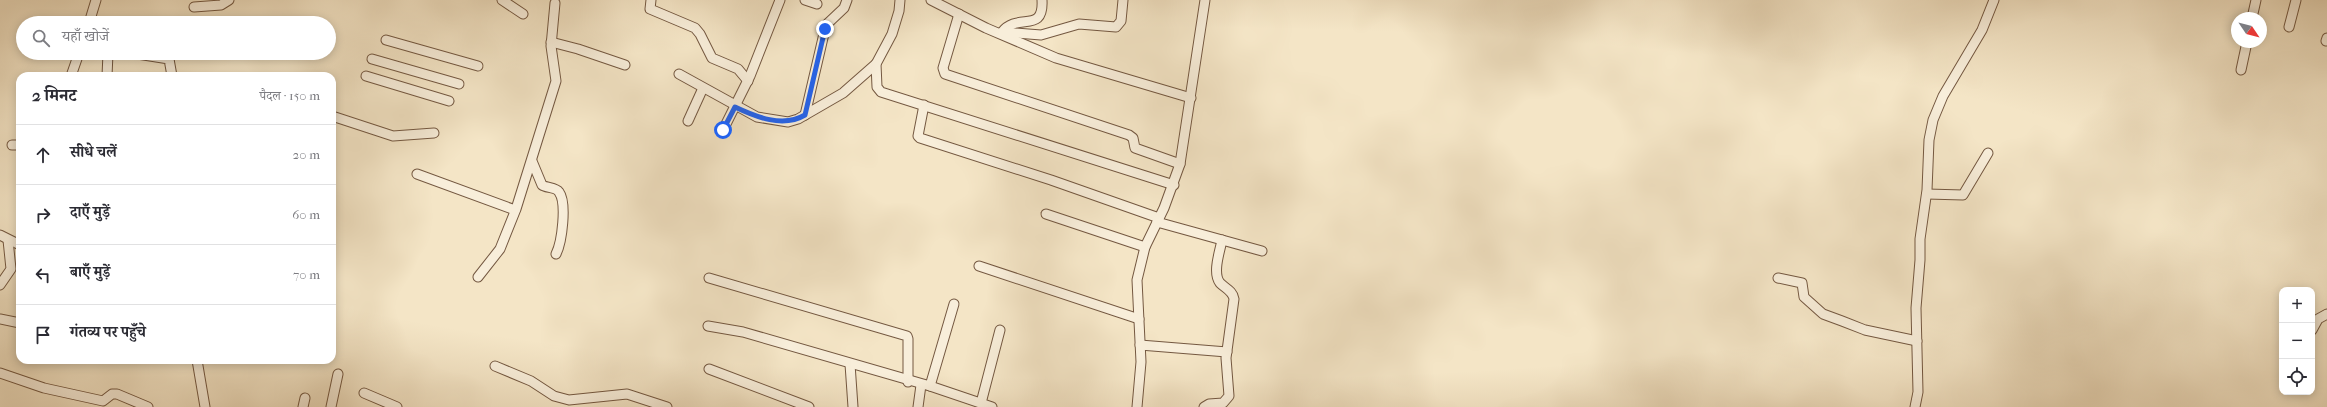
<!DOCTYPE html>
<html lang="hi">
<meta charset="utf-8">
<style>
body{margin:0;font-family:"IM FELL French Canon","Noto Serif Devanagari",serif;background:#f2f2f3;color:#2b2b33}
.controls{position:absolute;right:12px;bottom:12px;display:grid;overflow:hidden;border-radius:8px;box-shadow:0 2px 10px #0003}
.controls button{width:36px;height:36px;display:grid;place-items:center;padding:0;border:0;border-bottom:1px solid #e1e1e2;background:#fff;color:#2b2b33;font:20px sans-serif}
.compass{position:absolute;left:2231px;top:12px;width:36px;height:36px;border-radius:50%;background:#fff;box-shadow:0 2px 10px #0003;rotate:125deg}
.stop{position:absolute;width:12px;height:12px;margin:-9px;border:3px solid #2563eb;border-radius:50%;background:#fff}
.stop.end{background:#2563eb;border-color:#fff;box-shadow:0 1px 4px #0008}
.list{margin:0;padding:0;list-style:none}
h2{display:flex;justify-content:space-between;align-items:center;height:52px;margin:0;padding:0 16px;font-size:17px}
h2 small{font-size:13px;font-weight:400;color:#7c7c81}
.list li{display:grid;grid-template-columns:26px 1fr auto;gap:12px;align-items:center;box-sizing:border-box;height:60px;padding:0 16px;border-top:1px solid #e1e1e2}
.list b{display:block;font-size:15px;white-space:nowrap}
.list em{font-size:13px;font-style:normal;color:#7c7c81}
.icon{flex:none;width:22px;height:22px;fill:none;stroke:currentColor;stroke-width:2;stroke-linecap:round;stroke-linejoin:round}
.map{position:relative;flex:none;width:2327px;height:407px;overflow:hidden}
.search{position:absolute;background:#fff;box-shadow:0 2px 10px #0003;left:16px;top:16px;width:320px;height:44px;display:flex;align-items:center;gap:10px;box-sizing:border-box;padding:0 14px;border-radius:22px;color:#7c7c81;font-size:15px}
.panel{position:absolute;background:#fff;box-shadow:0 2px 10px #0003;left:16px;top:72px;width:320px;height:292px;border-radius:12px}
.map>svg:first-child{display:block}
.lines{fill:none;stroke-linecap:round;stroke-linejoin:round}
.street-casing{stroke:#745841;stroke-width:11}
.street{stroke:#f8eeda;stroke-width:9}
.route{stroke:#2563eb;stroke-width:5}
</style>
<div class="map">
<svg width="2327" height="407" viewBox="0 0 2327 407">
<rect width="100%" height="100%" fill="#f4e5c6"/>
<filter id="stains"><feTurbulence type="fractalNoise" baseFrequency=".005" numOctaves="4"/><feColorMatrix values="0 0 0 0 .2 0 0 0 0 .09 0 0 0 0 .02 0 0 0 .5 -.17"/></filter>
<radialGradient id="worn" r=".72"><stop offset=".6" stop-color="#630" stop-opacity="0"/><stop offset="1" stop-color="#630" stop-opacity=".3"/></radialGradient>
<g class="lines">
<!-- street casing -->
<g class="street-casing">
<g id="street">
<path d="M502,0L523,14"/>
<path d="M651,0L650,9L695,28L700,34L712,58L738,69L748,81"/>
<path d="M805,0L817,4"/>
<path d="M900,0L899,11L892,34L876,64L877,87L881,92L1174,185"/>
<path d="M931,0L986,28L1056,58L1191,98"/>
<path d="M194,7L221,5L229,0"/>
<path d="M959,14L943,68L945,74L1129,135L1133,138L1135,148L1180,164"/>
<path d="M2252,18L2256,0"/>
<path d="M89,23L96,0"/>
<path d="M2289,27L2296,0"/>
<path d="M1002,32C1018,12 1044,34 1042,0"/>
<path d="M1003,32L1041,35L1079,24L1116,27L1121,21L1123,0"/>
<path d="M386,40L478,66"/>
<path d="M2326,41L2327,38"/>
<path d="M551,42L578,49L625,65"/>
<path d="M131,53L169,59L172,76"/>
<path d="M372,59L459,84"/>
<path d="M2241,70L2247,42"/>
<path d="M679,74L757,117L788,122L798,119L843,93L876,64"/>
<path d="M71,76L79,53"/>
<path d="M107,76L108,53"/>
<path d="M366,76L449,101"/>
<path d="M924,105L918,136L920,138L1051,180L1159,218"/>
<path d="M805,115L826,25L844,8L847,0"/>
<path d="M332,116L393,136L434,133"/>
<path d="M688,121L703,88"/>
<path d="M723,130L750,76L780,0"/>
<path d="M12,145H20"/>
<path d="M532,161L542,185C546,188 556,187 559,192C567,203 562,242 556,254"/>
<path d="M417,174L515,210"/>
<path d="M1927,194L1963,195L1988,153"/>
<path d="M1046,214L1145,247"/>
<path d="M1157,222L1262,251"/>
<path d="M0,235L20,245"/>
<path d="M979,266L1139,319"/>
<path d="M478,277L500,249L516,209L556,81L551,46L555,3"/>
<path d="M709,278L907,336L908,339V382"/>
<path d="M1778,278L1802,283L1804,297L1823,314L1842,321L1865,330L1917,341"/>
<path d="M0,285L11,269L8,240"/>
<path d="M0,319L20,323"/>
<path d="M708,326L743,332L930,386L992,407"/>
<path d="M2312,330L2318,319L2327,314"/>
<path d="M1140,345L1227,352"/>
<path d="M197,360L205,407"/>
<path d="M850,364L853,407"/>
<path d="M495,366L531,381L554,396L569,400L627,394L667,407"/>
<path d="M709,369L809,407"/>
<path d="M0,373L44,388L103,401L112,394H117L148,407"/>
<path d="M930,386L954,304"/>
<path d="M364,393L397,407"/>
<path d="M981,403L1000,330"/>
<path d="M303,407L305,398"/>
<path d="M331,407L338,374"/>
<path d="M918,407L921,385"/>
<path d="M1137,407L1141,362L1137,280L1145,247L1164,208L1180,164L1205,0"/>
<path d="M1204,407L1209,404L1223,403L1229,396L1226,358L1234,299C1233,291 1225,288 1220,283C1212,273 1220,251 1222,240"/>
<path d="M1915,407L1918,392L1916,308L1920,260V239L1927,190L1929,140L1933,120L1943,96L1982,30L1994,0"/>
</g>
</g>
<!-- street -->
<use href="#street" class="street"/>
</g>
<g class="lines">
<!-- route -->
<path class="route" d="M723,130L735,107C756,117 783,128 805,115L825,29"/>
</g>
<rect width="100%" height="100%" filter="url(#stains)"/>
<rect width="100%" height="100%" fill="url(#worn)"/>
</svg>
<div class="controls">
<button>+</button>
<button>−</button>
<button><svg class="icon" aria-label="locate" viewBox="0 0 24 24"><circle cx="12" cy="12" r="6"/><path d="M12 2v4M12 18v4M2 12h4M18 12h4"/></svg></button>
</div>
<svg class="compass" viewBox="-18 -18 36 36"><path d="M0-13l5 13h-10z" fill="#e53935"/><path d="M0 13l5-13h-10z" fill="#7c7c81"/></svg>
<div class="stop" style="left:723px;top:130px"></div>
<div class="stop end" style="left:825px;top:29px"></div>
<div class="search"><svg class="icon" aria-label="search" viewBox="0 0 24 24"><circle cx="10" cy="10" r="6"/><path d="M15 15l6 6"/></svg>यहाँ खोजें</div>
<section class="panel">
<h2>2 मिनट<small>पैदल · 150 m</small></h2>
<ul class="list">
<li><svg class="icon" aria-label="ahead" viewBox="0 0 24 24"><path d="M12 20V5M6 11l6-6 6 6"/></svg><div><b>सीधे चलें</b></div><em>20 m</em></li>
<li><svg class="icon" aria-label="right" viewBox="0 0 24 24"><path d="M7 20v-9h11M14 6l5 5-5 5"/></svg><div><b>दाएँ मुड़ें</b></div><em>60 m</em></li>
<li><svg class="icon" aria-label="left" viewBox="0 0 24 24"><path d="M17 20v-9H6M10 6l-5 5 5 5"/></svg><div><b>बाएँ मुड़ें</b></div><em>70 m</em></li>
<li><svg class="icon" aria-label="arrive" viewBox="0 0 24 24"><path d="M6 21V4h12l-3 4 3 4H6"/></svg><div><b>गंतव्य पर पहुँचे</b></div></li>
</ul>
</section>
</div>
